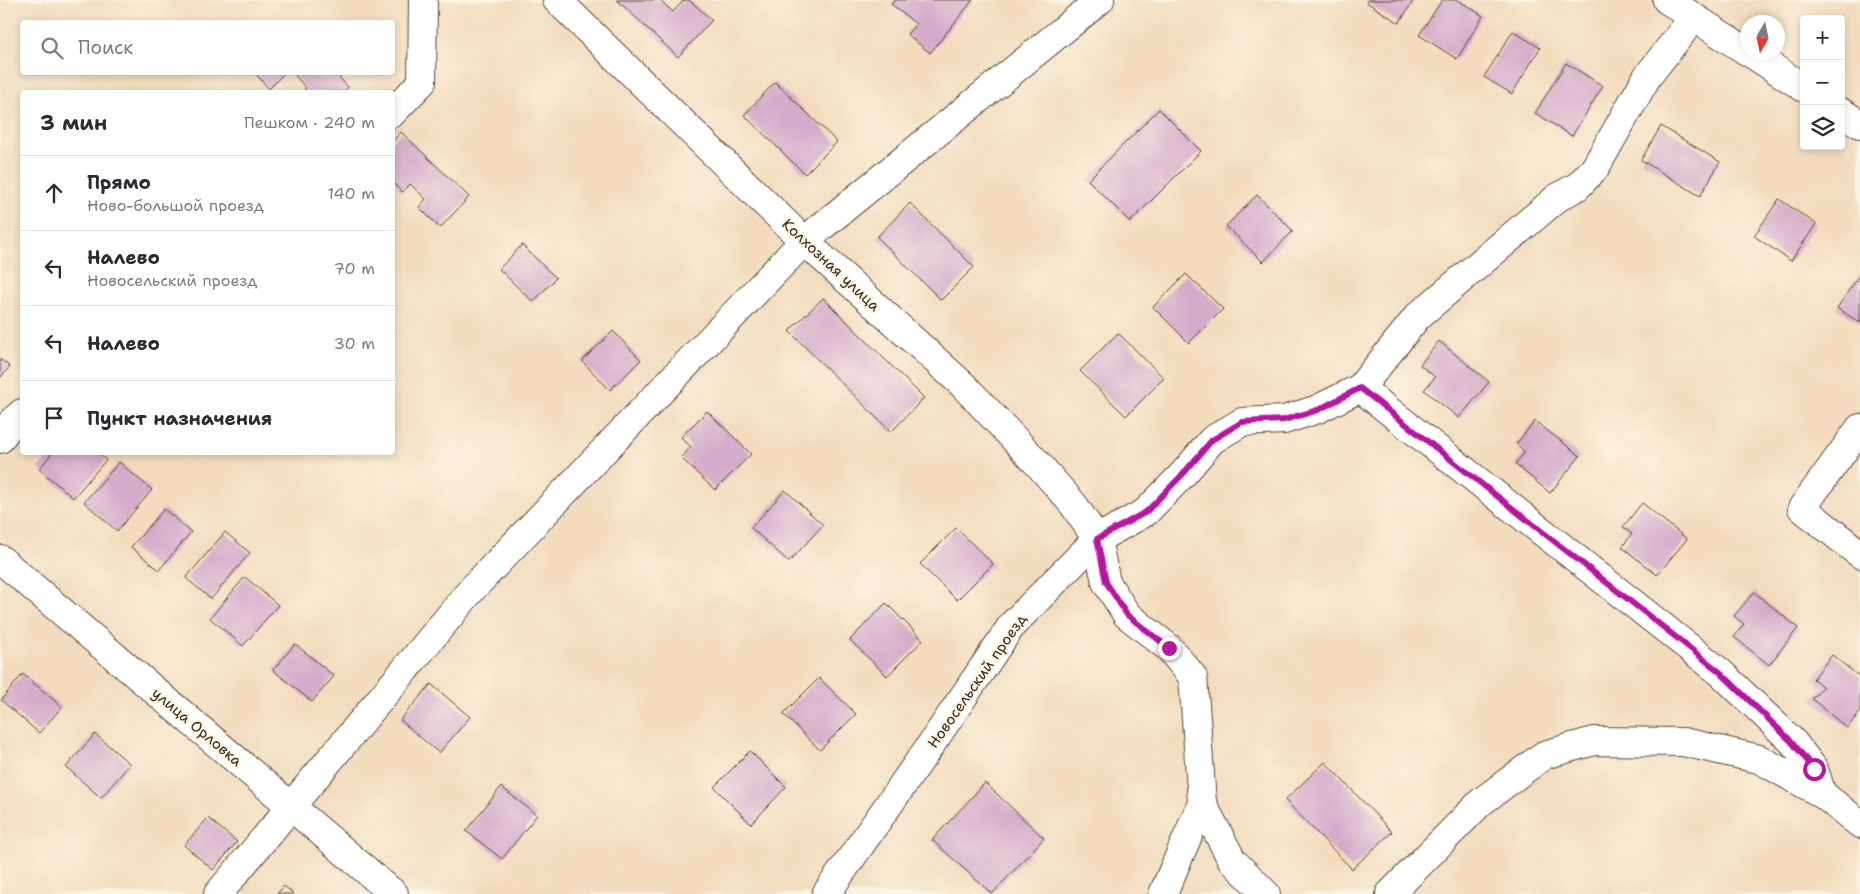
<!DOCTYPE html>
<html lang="ru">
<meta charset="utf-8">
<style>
body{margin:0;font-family:"Shantell Sans",sans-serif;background:#f7f7f7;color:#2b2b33}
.controls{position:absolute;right:15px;top:15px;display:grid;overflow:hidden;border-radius:5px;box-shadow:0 2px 8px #0003}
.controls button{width:45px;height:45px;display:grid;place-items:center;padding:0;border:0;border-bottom:1px solid #e1e1e2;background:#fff;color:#2b2b33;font:25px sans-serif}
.compass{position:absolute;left:1740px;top:15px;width:45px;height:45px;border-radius:50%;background:#fff;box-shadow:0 2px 8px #0003;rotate:189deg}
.stop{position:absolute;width:15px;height:15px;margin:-11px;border:4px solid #b5179e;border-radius:50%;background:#fff}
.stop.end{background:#b5179e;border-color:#fff;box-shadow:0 1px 5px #0008}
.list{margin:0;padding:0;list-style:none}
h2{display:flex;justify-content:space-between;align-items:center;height:65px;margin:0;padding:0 20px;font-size:21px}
h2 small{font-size:16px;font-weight:400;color:#7c7c81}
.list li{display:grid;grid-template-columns:32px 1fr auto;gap:15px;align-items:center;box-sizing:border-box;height:75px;padding:0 20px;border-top:1px solid #e1e1e2}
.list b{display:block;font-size:19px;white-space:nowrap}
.list p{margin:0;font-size:16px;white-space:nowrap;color:#7c7c81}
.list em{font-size:16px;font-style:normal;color:#7c7c81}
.icon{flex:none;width:28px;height:28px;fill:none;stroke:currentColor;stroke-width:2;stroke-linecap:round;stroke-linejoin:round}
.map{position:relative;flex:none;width:1860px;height:894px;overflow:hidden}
.search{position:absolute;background:#fff;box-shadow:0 2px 8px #0003;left:20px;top:20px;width:375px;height:55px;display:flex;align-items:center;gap:12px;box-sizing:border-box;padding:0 18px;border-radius:5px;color:#7c7c81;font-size:19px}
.panel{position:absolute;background:#fff;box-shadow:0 2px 8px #0003;left:20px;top:90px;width:375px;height:365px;border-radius:5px}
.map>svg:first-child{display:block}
.building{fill:#d4acca}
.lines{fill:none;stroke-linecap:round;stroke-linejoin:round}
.minor-casing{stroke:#564536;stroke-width:30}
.minor{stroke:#fff;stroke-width:28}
.route{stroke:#b5179e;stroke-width:6}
.labels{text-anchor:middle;stroke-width:4.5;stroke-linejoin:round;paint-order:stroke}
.street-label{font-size:15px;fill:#3b2a1e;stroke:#fcf5e5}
</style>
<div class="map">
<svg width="1860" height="894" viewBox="0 0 1860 894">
<rect width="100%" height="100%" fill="#fcf5e5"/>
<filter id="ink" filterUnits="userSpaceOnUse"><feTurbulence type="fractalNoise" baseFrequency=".02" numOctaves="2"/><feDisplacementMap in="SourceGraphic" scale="10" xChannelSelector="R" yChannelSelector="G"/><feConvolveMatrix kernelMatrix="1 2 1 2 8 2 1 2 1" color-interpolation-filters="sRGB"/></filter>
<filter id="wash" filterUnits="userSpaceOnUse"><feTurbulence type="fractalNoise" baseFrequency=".0096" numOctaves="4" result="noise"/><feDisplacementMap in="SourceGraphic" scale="20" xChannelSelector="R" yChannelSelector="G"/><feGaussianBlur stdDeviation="1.12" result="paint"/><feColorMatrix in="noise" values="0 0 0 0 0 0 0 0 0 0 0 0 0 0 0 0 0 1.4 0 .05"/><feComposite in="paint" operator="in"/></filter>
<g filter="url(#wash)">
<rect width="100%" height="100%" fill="#f2dcbd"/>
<g id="blocks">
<!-- building -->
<g class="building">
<path d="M617,0H660L673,12L684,0H689L712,20L678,57Z"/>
<path d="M895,0H973L930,53L907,34L916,24L891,4Z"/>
<path d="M1368,0H1414L1399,23L1366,2Z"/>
<path d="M1442,0H1458L1483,16L1457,59L1419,35Z"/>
<path d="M1513,31L1540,48L1512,94L1484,77Z"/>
<path d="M1566,63L1603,86L1572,136L1535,113Z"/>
<path d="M254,72H285L269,89Z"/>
<path d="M292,72H334L348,87L343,92H302L306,88Z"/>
<path d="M775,82L837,142L805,174L744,115Z"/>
<path d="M1159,109L1201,151L1130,222L1088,180Z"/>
<path d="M1661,126L1720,162L1700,196L1641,160Z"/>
<path d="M401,132L469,197L440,228L419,207L426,199L410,184L402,192L392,182V142Z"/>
<path d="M1257,195L1293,231L1263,262L1226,226Z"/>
<path d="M1779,199L1816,224L1791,261L1754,236Z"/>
<path d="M910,203L974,267L941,300L877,237Z"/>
<path d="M522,245L556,278L533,302L499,269Z"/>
<path d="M1186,274L1223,309L1189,343L1153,307Z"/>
<path d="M1860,274V323L1837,308Z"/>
<path d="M823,298L924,398L891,432L789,331Z"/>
<path d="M613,331L641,360L610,390L582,361Z"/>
<path d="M1118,333L1164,378L1126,416L1080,371Z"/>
<path d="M1439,341L1489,382L1459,418L1424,390L1435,377L1420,365Z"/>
<path d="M0,359L10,367L0,378Z"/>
<path d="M707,411L751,454L715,490L681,458L691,447L681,437Z"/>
<path d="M1535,421L1580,456L1550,493L1515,464L1525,452L1516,444Z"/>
<path d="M53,452H97L106,460L73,498L39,469Z"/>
<path d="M119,462L152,490L117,531L84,502Z"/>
<path d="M785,490L823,525L789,562L751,528Z"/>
<path d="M1642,503L1687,539L1657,575L1622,547L1632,534L1623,527Z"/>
<path d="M164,509L191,532L159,570L131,547Z"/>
<path d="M956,528L993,564L957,600L920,564Z"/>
<path d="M225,532L250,553L211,599L186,578Z"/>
<path d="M245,577L278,605L243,646L210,618Z"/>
<path d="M1754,592L1798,628L1769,665L1734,637L1744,624L1734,616Z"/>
<path d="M886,603L923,640L887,676L850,640Z"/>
<path d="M295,644L334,676L312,702L273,670Z"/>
<path d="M1832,655L1860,677V712L1847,728L1812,699L1823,687L1813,679Z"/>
<path d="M23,674L62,707L39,733L1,700Z"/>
<path d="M819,678L856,714L820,750L783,714Z"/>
<path d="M431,684L470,717L439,753L400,720Z"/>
<path d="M95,734L130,764L101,798L66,767Z"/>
<path d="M750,751L786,787L751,824L714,787Z"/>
<path d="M1325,762L1392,832L1352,869L1285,800Z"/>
<path d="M985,783L1044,838L992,894L932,840Z"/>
<path d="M501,787L537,815L502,859L466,831Z"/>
<path d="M208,818L237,842L213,870L184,845Z"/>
<path d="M284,886L294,894H277Z"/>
</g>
</g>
</g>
<g filter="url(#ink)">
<use href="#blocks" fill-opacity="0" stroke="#564536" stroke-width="1"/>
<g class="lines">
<!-- minor casing -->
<g class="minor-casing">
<g id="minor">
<path d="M557,0L804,241L964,386L1039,465L1073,504L1097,539L1106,582L1127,615L1169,648L1193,677L1202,803L1163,894"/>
<path d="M1667,0L1748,52"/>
<path d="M1749,52L1804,88"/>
<path d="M1841,112L1860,124"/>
<path d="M392,113L422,82L423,0"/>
<path d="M1360,388L1720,672L1793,742L1814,769L1822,794L1860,824"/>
<path d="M1860,428L1802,508L1860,554"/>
<path d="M0,439L12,422L22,413"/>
<path d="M0,559L394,894"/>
<path d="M1202,803L1232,860L1266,894"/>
<path d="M218,894L473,588L804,241L1100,0"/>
<path d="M826,894L932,743L1012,625L1097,539L1146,512L1184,473L1212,440L1242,422L1284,420L1318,409L1360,388L1418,316L1557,198L1578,186L1595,168L1647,77L1694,17"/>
<path d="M1390,894L1481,802L1544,755L1594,741L1683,742L1759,759L1822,794"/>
</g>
</g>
<!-- minor -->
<use href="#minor" class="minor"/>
</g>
</g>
<g class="lines" filter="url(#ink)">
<!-- route -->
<path class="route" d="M1169,648L1127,615L1106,582L1097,539L1146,512L1184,473L1212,440L1242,422L1284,420L1318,410L1360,388L1720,672L1792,742L1814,769"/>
</g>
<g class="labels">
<!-- street labels -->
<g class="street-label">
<text transform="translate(831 265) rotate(43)" y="5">Колхозная улица</text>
<text transform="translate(977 681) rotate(-55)" y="5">Новосельский проезд</text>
<text transform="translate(197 727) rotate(40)" y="5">улица Орловка</text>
</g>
</g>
</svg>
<div class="controls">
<button>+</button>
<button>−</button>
<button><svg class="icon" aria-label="layers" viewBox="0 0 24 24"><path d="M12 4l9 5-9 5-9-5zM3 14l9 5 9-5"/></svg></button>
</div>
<svg class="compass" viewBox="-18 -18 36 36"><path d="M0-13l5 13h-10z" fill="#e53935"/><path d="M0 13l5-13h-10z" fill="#7c7c81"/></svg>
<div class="stop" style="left:1814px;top:769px"></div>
<div class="stop end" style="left:1169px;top:648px"></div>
<div class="search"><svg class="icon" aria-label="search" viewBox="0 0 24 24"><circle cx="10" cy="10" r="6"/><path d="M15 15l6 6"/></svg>Поиск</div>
<section class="panel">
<h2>3 мин<small>Пешком · 240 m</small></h2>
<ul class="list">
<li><svg class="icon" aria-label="ahead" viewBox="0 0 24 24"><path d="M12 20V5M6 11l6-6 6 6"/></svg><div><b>Прямо</b><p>Ново-большой проезд</p></div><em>140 m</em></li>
<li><svg class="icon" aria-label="left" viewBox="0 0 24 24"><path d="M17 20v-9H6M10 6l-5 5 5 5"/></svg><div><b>Налево</b><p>Новосельский проезд</p></div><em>70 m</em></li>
<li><svg class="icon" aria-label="left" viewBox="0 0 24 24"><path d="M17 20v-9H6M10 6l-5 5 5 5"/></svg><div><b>Налево</b></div><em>30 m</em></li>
<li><svg class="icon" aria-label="arrive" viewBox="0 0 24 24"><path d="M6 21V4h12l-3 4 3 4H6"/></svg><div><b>Пункт назначения</b></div></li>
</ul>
</section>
</div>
